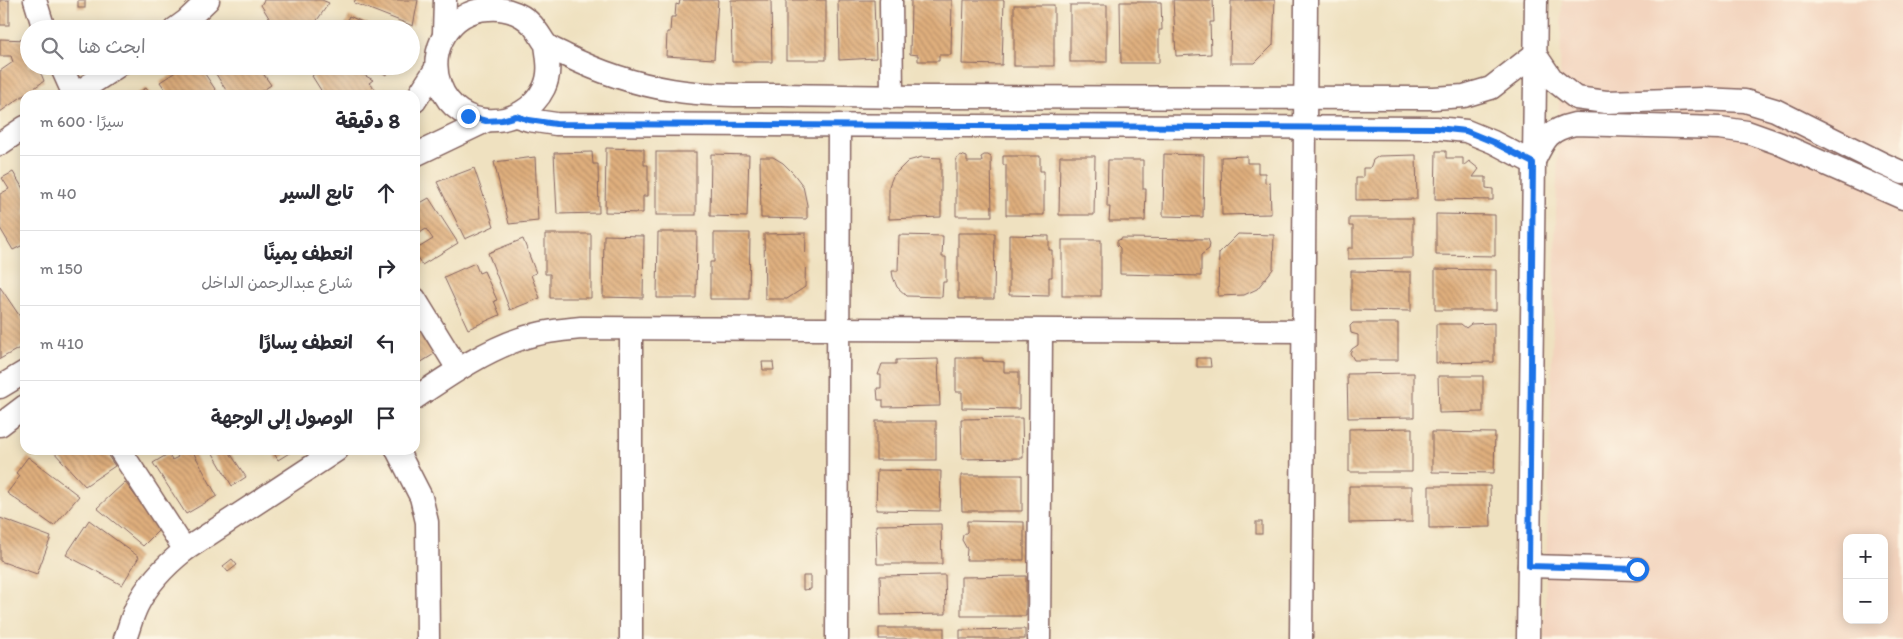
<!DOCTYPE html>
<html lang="ar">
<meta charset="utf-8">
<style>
body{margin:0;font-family:Itim,"Playpen Sans Arabic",sans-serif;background:#f2f2f3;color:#2b2b33;direction:rtl}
.controls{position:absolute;right:15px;bottom:15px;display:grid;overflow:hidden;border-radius:10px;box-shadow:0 2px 12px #0003}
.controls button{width:45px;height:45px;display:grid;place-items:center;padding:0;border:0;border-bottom:1px solid #e1e1e2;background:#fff;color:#2b2b33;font:25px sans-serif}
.stop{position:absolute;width:15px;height:15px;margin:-11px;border:4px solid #1a73e8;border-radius:50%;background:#fff}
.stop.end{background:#1a73e8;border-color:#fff;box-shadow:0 1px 5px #0008}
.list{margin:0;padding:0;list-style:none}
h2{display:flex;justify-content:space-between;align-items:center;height:65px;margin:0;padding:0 20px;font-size:21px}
h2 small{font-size:16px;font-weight:400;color:#7c7c81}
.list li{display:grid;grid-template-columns:32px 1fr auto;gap:15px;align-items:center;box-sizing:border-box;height:75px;padding:0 20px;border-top:1px solid #e1e1e2}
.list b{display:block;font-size:19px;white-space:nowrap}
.list p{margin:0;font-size:16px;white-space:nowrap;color:#7c7c81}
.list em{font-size:16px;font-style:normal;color:#7c7c81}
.icon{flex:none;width:28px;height:28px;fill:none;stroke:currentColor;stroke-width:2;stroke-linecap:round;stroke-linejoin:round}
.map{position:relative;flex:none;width:1903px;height:639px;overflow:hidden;direction:ltr}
.search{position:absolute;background:#fff;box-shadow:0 2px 12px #0003;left:20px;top:20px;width:400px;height:55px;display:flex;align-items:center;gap:12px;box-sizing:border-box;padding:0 18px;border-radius:28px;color:#7c7c81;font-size:19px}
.panel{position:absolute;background:#fff;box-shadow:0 2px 12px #0003;left:20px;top:90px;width:400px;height:365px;border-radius:15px;direction:rtl}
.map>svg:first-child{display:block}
.built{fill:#f3d4be;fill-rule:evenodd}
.building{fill:url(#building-back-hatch)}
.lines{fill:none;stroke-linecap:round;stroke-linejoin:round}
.minor-casing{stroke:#84635f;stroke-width:25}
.minor{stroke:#fff;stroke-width:22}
.route{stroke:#1a73e8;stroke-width:6}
</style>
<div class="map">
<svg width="1903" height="639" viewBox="0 0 1903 639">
<defs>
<pattern id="building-back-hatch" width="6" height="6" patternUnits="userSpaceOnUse" patternTransform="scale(1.25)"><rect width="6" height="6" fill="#dfaf7d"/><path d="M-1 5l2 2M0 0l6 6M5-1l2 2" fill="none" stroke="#b78e67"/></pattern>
</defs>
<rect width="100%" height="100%" fill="#fcf5e5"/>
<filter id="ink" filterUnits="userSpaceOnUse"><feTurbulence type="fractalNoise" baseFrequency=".02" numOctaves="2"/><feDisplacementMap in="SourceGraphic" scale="10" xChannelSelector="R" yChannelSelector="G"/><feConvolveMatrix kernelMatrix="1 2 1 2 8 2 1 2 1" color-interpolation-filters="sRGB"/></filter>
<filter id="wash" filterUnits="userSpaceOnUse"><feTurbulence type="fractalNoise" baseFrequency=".0096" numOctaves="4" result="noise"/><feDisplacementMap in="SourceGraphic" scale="20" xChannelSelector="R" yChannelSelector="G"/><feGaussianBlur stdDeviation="1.12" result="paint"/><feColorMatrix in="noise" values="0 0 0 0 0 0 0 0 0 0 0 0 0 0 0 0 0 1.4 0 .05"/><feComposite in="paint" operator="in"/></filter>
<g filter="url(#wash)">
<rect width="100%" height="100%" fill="#efe1c0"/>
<!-- built -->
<path class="built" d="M1562,0H1903V639H1544ZM1847,538H1884V620H1847Z"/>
<g id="blocks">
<!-- building -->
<g class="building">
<rect x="0" y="0" width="9" height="25"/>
<rect x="78" y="0" width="7" height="8"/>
<path d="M264,0H322L329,3L311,29H276L261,5Z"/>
<path d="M355,0H418L413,26L354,3Z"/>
<path d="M680,0H718L714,59L666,56L667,32H670L671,17H675L676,4L679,5Z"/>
<path d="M731,0H771L772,62H732Z"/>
<rect x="786" y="0" width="40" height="60"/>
<path d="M838,0H874L876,58L839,60Z"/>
<path d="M911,0H952L951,55H939V61H918V55L910,54Z"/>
<path d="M964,0H1004L1002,65L962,64Z"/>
<path d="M1173,0H1213L1214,22H1210L1211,54L1176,56Z"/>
<path d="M1275,0L1273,45L1255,63H1230L1231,1Z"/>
<path d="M1120,2H1161L1162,30H1159V63H1121Z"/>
<rect x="1014" y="5" width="40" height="61"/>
<rect x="1070" y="5" width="37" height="57"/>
<path d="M349,16L378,29H343Z"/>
<path d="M0,39L28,40L29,66H38L44,81L0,112V71L13,62L11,56H0Z"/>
<path d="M185,66H197L201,73L203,71L217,92L214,94L215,95H169L160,82Z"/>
<path d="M211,66H258L271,85L256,95H229Z"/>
<path d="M323,66H348L373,80L369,83L380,93L379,95H324L312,76Z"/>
<path d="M373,66H390L386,75Z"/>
<path d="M146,88L151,95H134Z"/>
<path d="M606,148L644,149V165H648V196H643V213L605,212Z"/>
<path d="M1436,151H1446V158H1463V166L1469,161L1479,169L1473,177H1486V188L1493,189V200L1435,199Z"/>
<path d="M592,152L593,164H598L599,213L557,214L554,153Z"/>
<rect x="656" y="152" width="40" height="63"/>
<path d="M711,154L749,155L747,217L710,216Z"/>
<path d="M1164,154L1204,155L1203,217L1163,216Z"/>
<path d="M961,155L967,157V162H982L981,157L984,155H988L991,157L992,216H956V161L958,157Z"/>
<path d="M1416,155L1417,199L1356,200V178H1363V168H1370L1373,160L1379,156Z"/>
<path d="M1003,156H1040V171H1044V215H1006V165H1003Z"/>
<path d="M1060,156H1095L1094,215H1059Z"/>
<path d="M1247,156V163H1258V173H1265V183L1270,182L1271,214L1222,215L1221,157Z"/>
<path d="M535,157L538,221L509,224L494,162Z"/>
<path d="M760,157H773L783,163L793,173L803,186L807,205V219L761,218Z"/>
<path d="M922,157L941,158V217L889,219V186L893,176L908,161Z"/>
<path d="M1108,160H1143V189H1146L1145,221H1109L1110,207H1107Z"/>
<path d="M474,168L494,226L465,239L437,182Z"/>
<path d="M13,172L25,192V244L13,250L0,228V194L9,189L2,178Z"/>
<path d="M429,198L458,243L422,265L415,254V250L433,239L426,229L415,236V206Z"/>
<path d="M1436,214L1495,215V256L1436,255Z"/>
<path d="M1349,218H1413V258L1348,259V248H1353V226H1349Z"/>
<path d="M658,232H697L696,298H657Z"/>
<path d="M714,233H750L749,299H710V262H714Z"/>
<path d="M806,233L805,287L787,299H765L764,234Z"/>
<path d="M958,233H995L994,299H958Z"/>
<path d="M545,234H591V298H550V274H545Z"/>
<path d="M1238,234L1274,235L1273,269L1257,289L1244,295L1218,296L1219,253Z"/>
<path d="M604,235L644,236L643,298L603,297Z"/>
<path d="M899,235L943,236L942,257H946V282H943L942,297L907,296L897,287L893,277L892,271H898Z"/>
<path d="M1009,235L1049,236V250H1052V277H1049V296L1009,295Z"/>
<path d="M1122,238L1208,239L1210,244L1209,249L1201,255V276L1120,274V248L1117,245V241Z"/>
<path d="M523,239L536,273L531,275L540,298L510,310L488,253Z"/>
<rect x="1062" y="240" width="39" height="56"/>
<path d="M475,263L479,273L484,271L497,300L494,301L500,315L468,329L444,277Z"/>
<path d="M1435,269L1496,270V310H1435Z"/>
<path d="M1351,271L1411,272V311L1351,310Z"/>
<path d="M0,287L25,324V345L0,359Z"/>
<path d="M415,313L439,351L415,366Z"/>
<path d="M1353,323H1398V360H1354L1350,353L1352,349L1358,345V335L1351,333L1350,326Z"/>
<path d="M1494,323V362L1436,363V324H1461L1466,328L1471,324Z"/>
<path d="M956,358H983V361L1004,362V372H1019V409L962,408V392H956Z"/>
<path d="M1197,358H1210L1211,367H1197Z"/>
<path d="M938,359L940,406L883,407V400H878L877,388H881V375H878L882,364H896V360Z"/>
<path d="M762,362H773L774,370H763Z"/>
<path d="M1414,373V417L1348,418L1347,374Z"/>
<path d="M1438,376H1483V412L1439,413Z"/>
<path d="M1022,418L1023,458L962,459L961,419Z"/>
<rect x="876" y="421" width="60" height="39"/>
<path d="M1412,428V472H1349V429Z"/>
<path d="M1432,432L1495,433L1494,473L1432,472Z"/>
<path d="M52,450H104L115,466L85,486Z"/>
<path d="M174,450H192L217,496L186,514L153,463L168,454L172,460L178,457Z"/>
<path d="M211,450H228L246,477L232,486Z"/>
<path d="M272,450H294L278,460Z"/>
<path d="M28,457L79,496L54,526L7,493L20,476L16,473Z"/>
<path d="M877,470L941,471L940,511L876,510Z"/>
<path d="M961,475H1022V511H962Z"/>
<path d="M125,482L160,529L143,546L97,508Z"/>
<path d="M1349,486H1412V522L1349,523Z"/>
<path d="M1429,486H1490L1491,527L1429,528Z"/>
<path d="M0,518L51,537L37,574L0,561Z"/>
<path d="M89,520L139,557L122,585L66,555Z"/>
<path d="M967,521L1024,522V560H966L967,549L962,540L963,535L967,532Z"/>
<rect x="1256" y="522" width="6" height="12"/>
<path d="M941,524L942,564H877L876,525Z"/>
<path d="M232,559L237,565L228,572L223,566Z"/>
<path d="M945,575L946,614L881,615L880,576Z"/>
<path d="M803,576H811V589L803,590Z"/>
<path d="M1026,576V616H961V577Z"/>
<rect x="879" y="628" width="65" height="11"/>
<path d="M1025,629V639H960V630Z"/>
</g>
</g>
</g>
<g filter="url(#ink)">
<use href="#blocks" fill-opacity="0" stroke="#84635f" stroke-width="1"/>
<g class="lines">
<!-- minor casing -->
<g class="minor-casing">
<g id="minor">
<path d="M35,0L44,29"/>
<path d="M891,0L892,97"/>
<path d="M175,29L186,21L208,0"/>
<path d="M444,33L445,0"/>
<path d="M546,45C548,59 551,74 544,88C523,131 457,132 440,85C427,50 450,11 488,9C507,7 527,15 537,31C541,36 543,42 548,46C553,50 560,52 565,55C599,72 635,84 672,90C707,96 744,95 779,95C834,96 888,97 943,97C1107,97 1271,97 1434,98L1464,96L1491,88L1535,54L1552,79L1576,98L1606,102L1703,99L1745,101L1775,110L1883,164L1903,173"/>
<path d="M61,66L74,95"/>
<path d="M74,95L118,66"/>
<path d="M415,101L435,70"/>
<path d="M516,116L529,120L556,124L1436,128L1466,131L1493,142L1533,163C1545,138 1548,130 1575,124L1720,128L1747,132L1778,143L1903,198"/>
<path d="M0,144L25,127"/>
<path d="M415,155L486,121"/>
<path d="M415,299L458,369"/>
<path d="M631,329V639"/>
<path d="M0,387L25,372"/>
<path d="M415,398C448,376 482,352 520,339C540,332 560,330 581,328L1303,331"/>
<path d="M0,425L25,406"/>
<path d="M120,450L185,550"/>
<path d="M397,450L421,497L427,522L428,639"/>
<path d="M1529,566L1637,569"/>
<path d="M125,639C129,628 132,616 137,606C148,583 166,565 185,550L337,450"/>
<path d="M837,639L839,125"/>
<path d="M1039,639L1041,331"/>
<path d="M1301,639L1306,0"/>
<path d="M1528,639L1536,0"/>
</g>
</g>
<!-- minor -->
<use href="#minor" class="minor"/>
</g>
</g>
<g class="lines" filter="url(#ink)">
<!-- route -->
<path class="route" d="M468,116L486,121L502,120L516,116L529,120L556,124L1436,128L1466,131L1493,142L1533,163L1529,566L1637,569"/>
</g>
</svg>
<div class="controls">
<button>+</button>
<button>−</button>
</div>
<div class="stop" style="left:1637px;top:569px"></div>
<div class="stop end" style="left:468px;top:116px"></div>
<div class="search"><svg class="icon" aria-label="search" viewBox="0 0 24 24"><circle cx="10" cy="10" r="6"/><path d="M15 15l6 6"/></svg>ابحث هنا</div>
<section class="panel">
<h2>8 دقيقة<small>سيرًا · 600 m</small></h2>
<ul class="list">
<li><svg class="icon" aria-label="ahead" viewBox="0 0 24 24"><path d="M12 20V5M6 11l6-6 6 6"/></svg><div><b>تابع السير</b></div><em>40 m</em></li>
<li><svg class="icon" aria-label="right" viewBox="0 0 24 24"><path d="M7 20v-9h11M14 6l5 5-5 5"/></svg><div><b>انعطف يمينًا</b><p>شارع عبدالرحمن الداخل</p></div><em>150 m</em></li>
<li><svg class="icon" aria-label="left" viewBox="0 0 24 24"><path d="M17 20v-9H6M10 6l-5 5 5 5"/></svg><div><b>انعطف يسارًا</b></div><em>410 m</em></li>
<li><svg class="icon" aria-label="arrive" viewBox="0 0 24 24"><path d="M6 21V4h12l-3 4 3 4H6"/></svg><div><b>الوصول إلى الوجهة</b></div></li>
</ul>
</section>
</div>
